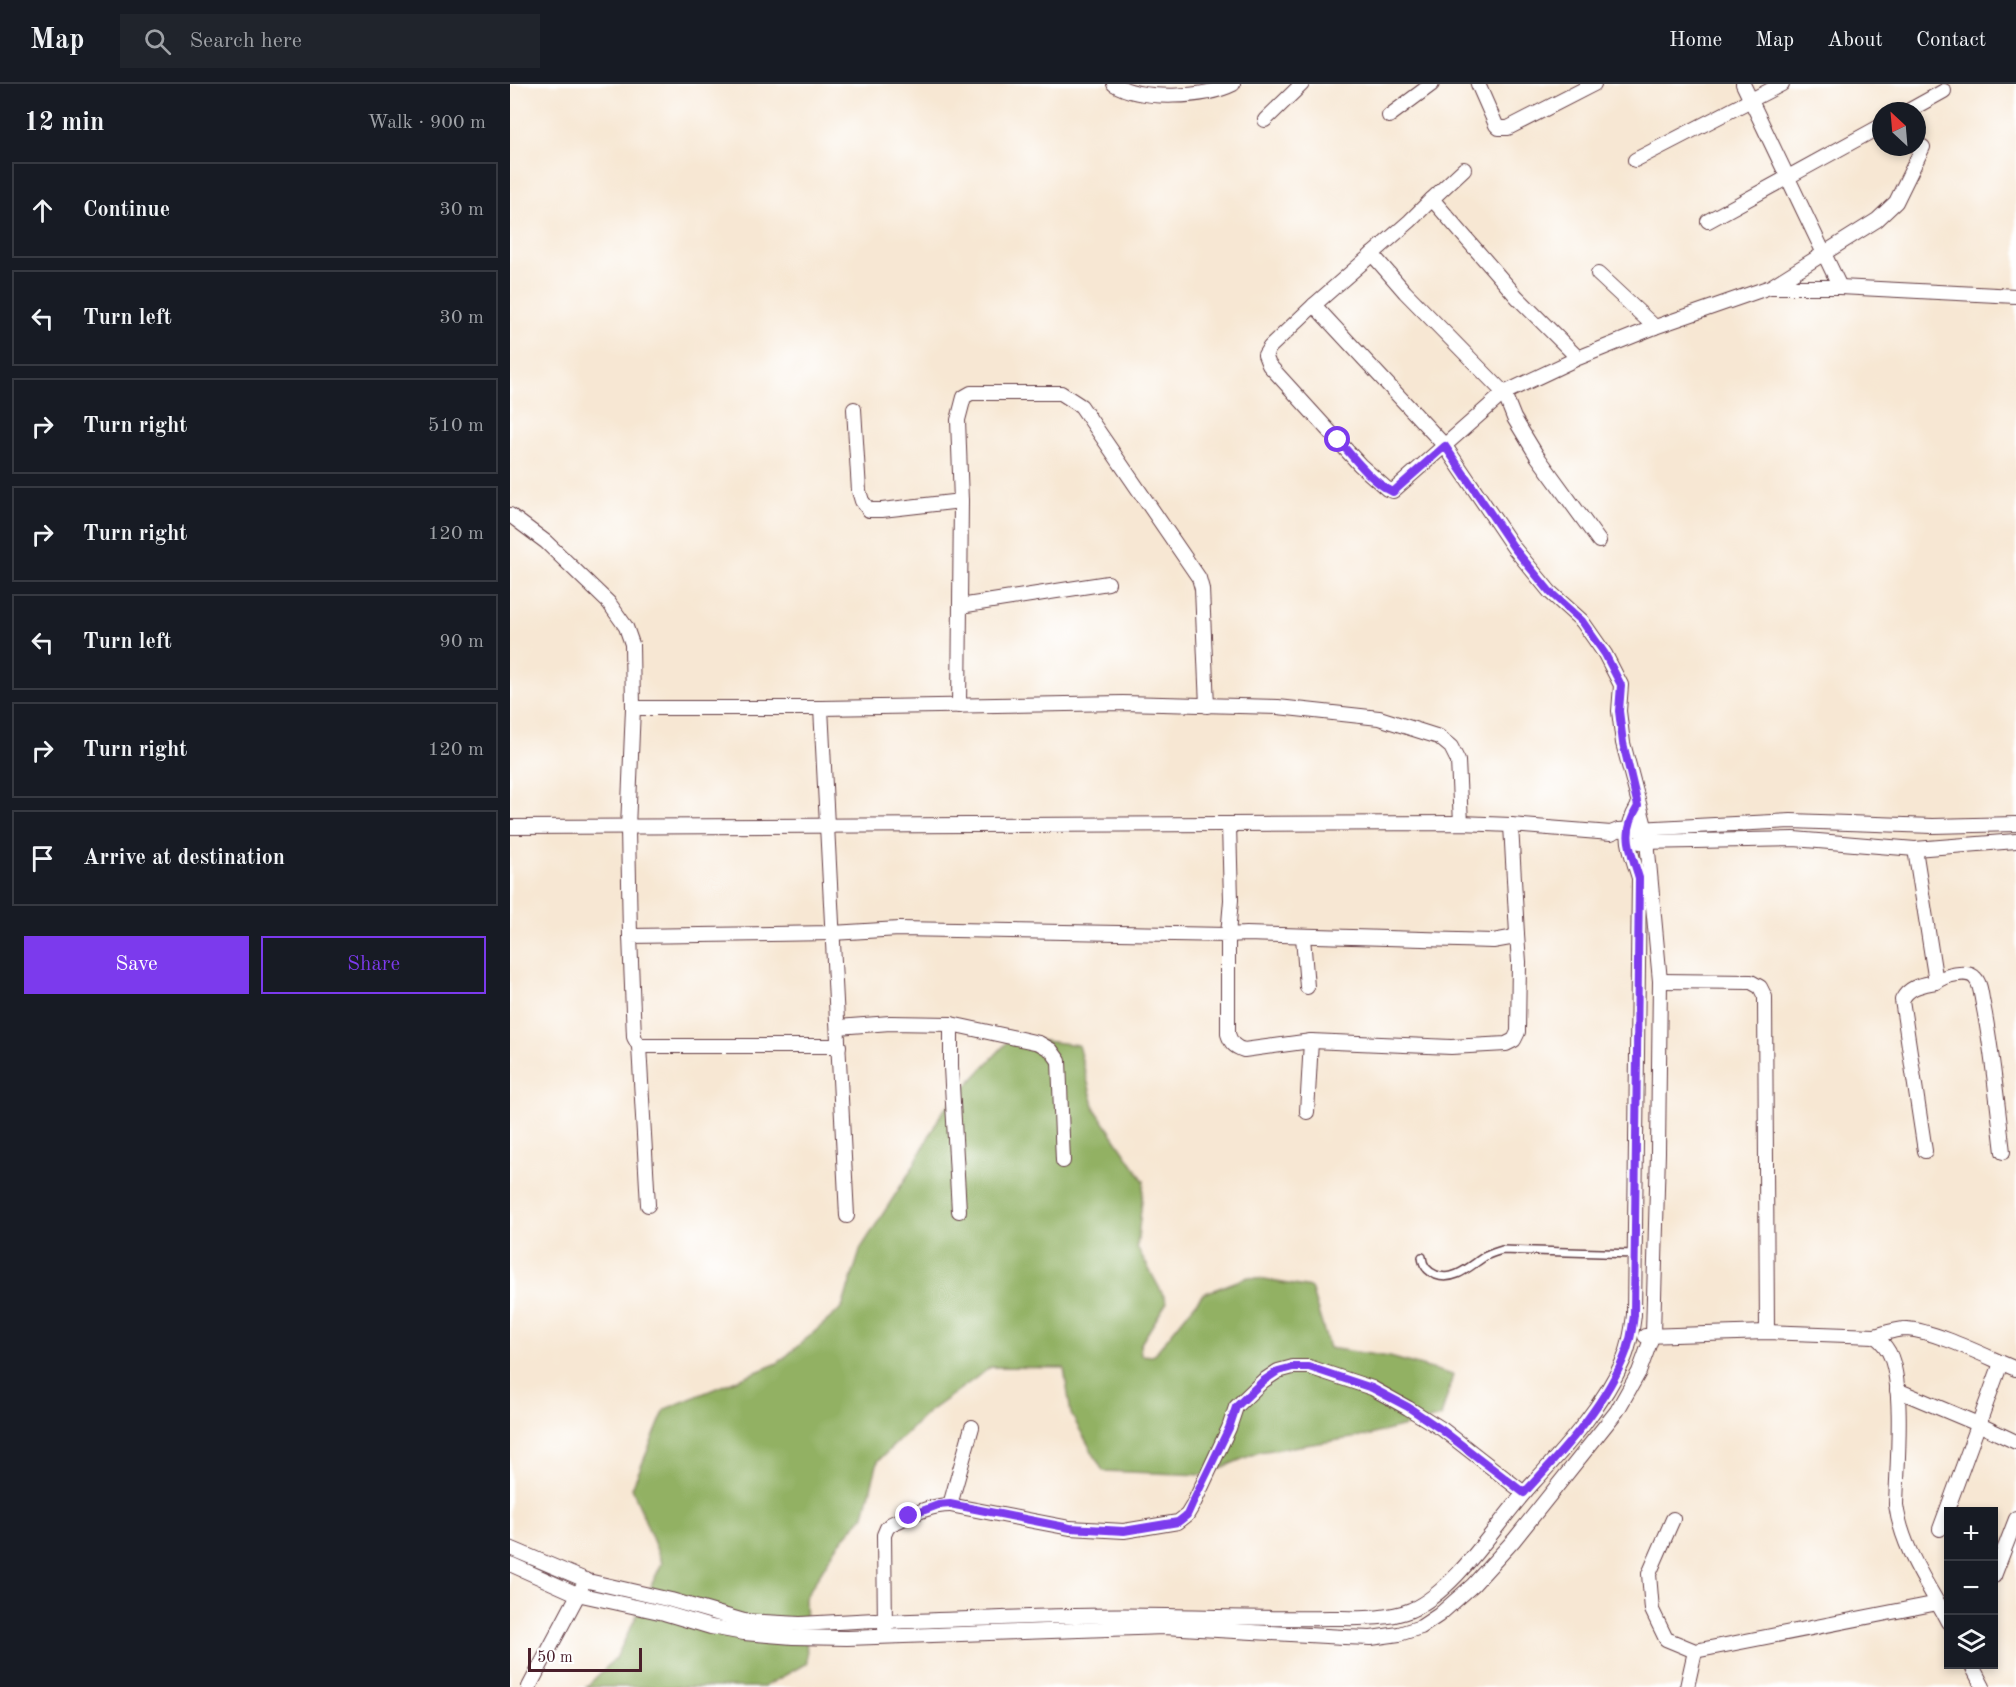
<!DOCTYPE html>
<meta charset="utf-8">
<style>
body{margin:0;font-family:"Old Standard TT",serif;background:#20242c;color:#f1f3f6}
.controls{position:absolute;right:18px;bottom:18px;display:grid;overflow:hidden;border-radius:0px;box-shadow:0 3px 9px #0003}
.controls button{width:54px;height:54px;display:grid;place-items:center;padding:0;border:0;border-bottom:2px solid #363941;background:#171b24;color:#f1f3f6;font:30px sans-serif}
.compass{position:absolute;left:1362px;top:18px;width:54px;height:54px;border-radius:50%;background:#171b24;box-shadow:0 3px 9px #0003;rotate:334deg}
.scale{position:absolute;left:18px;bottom:15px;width:114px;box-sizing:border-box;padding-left:6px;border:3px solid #4a1f2b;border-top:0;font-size:16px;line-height:21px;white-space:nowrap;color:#4a1f2b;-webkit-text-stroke:4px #fff;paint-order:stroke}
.stop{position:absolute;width:18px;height:18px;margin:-14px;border:4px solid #7c3aed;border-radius:50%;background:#fff}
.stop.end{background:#7c3aed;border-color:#fff;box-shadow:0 2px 6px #0008}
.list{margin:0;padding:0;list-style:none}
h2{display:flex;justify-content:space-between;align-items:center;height:78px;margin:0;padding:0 24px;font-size:26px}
h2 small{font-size:20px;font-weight:400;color:#9ea1a6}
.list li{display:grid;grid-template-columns:39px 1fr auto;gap:18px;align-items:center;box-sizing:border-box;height:96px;margin:0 12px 12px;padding:0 12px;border:2px solid #363941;border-radius:0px}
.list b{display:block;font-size:22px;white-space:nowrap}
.list em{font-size:20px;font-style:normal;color:#9ea1a6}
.actions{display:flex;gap:12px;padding:18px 24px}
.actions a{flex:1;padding:14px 0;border:2px solid #7c3aed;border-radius:0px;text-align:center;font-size:21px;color:#7c3aed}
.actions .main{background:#7c3aed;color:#fff}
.icon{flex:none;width:33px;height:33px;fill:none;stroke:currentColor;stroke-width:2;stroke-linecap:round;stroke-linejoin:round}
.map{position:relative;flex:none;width:1506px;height:1603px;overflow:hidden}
header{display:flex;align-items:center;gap:36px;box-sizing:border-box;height:84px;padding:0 30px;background:#171b24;border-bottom:2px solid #363941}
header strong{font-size:28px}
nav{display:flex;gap:33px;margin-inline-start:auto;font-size:21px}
.search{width:420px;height:54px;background:#20242c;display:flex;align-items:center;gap:15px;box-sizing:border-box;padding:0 21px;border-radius:0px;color:#9ea1a6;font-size:22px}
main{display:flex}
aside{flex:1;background:#171b24}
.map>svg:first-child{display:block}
.forest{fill:#92b164;stroke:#6e6848;stroke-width:1.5}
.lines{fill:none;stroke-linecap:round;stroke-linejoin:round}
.lane-casing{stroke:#643d44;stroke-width:10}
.street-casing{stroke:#643d44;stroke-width:16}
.lane{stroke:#fff;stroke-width:7}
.street{stroke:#fff;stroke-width:14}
.route{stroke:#7c3aed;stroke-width:8}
</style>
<header>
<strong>Map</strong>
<div class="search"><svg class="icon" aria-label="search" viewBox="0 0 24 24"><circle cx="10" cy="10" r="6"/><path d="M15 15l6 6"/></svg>Search here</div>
<nav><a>Home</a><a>Map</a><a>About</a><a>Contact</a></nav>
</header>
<main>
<aside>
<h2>12 min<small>Walk · 900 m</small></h2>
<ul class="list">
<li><svg class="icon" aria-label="ahead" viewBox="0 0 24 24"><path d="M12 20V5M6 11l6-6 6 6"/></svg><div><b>Continue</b></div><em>30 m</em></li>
<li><svg class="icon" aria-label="left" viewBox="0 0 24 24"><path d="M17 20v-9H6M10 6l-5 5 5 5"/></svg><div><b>Turn left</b></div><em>30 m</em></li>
<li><svg class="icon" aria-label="right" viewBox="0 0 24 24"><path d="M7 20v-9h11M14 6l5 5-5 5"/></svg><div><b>Turn right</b></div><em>510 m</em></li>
<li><svg class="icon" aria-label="right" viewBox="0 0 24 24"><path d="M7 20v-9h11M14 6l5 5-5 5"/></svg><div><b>Turn right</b></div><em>120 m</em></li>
<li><svg class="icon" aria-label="left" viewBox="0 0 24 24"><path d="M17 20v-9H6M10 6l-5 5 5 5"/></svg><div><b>Turn left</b></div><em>90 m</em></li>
<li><svg class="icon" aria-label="right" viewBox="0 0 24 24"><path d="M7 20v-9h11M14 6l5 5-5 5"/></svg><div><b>Turn right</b></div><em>120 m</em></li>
<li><svg class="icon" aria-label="arrive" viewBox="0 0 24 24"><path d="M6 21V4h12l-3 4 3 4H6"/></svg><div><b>Arrive at destination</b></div></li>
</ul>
<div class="actions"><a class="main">Save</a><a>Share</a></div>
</aside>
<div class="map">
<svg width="1506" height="1603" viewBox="0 0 1506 1603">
<rect width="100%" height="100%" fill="#fff"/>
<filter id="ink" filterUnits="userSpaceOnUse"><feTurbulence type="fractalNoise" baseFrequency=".0167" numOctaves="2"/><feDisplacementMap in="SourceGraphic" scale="12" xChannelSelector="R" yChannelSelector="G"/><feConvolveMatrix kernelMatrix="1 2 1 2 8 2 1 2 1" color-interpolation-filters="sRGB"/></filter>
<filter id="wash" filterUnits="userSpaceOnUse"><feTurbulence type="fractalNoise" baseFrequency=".008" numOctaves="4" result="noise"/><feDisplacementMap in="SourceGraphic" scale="24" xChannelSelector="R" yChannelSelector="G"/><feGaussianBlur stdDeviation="1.35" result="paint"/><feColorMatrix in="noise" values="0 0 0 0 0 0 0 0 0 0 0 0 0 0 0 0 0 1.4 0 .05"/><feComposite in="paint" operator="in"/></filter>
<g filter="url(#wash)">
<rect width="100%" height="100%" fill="#f7e7d3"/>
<!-- forest -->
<path class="forest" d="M502,953L568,961L585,1025L634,1097L627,1163L657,1218L630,1261L631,1271L643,1272L693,1210L738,1193L801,1204L819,1264L880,1273L943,1291L931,1333L856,1352L749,1368L694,1391L593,1387L561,1330L554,1284L481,1283L417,1329L368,1377L354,1431L327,1462L295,1514L297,1579L254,1603H76L106,1574L152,1479L122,1404L155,1325L268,1279L332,1224L351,1164L401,1086L432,1028Z"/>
</g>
<g filter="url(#ink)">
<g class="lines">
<!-- lane casing -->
<g class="lane-casing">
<path id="lane" d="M912,1173C913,1182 917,1187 926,1191C944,1198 960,1182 974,1173C979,1170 986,1168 992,1166L1125,1170"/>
</g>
<!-- street casing -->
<g class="street-casing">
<g id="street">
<path d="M604,0C631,17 695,14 723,0"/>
<path d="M968,0L986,41L989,44H998L1084,0"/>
<path d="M1233,0L1330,203"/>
<path d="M1398,27L1434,7"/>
<path d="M879,32L922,0"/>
<path d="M755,36L792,0"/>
<path d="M1125,76L1272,0"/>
<path d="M922,115L954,85"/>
<path d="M1198,137L1371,42"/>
<path d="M862,170L895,208L994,309L1004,334L1027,372L1089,457"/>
<path d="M1088,190L1145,243"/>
<path d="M1262,202L1367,136L1386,118L1413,63"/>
<path d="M1068,274L1007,213L922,115L900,137L804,221L760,263L755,271L759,281L850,381L877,405L883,407L994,309L1068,274L1145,243L1260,203H1330L1506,212"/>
<path d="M344,325L349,407L352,417L359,426H372L451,417"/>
<path d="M0,431L36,458L99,519L116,543L122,560L123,624L118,744L120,852"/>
<path d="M450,522L598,499"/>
<path d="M449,622L451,417L448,336L454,313L461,309H551L571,322L689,494L692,505L697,622"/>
<path d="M123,624H311L613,619L768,623L869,634L929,653L941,663L948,677L951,739"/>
<path d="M311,624L337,1132"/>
<path d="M719,741L721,816L718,851L736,850L983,857L1000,854L1007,850L1001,741"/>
<path d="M0,743L951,739L1001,741L1101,749L1108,746L1281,737L1423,742L1506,740"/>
<path d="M1130,758L1284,755L1405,765L1506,757"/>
<path d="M1405,765L1426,898C1433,892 1458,885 1465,894C1471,900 1471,912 1473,920C1483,969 1487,1019 1493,1068"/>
<path d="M793,853L797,903"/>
<path d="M1150,897L1241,898L1250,903L1255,913L1257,1248"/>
<path d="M441,940V983L449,1127"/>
<path d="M328,943L380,939L441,940L529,959L541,966L549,977L553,1077"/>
<path d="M129,962H329"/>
<path d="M797,1028L801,957"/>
<path d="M1415,1067L1392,916C1399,902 1412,901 1426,898"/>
<path d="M138,1121L129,962L124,953L120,852L322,849L389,845L718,851V950C721,959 724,963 734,966L801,957L941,963L996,960L1004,956L1008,948L1009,878L1007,850"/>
<path d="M1135,1252L1257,1248L1365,1252C1372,1258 1378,1264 1381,1273C1394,1308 1387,1382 1386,1421C1392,1465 1418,1500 1438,1538"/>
<path d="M1365,1252C1375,1249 1386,1245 1397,1245C1426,1247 1477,1273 1506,1285"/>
<path d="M1387,1306L1468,1340L1506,1358"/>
<path d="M440,1421L560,1444L614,1447L668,1438L677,1431L683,1421L719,1344L726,1323L753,1297L768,1287L783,1283H799L862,1304L898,1324L932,1345L1014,1409"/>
<path d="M1163,1435L1139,1490L1142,1526L1156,1555L1185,1567L1428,1519"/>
<path d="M1430,1445L1491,1279"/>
<path d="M0,1464L78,1497L161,1516L234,1537L290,1540L365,1536L375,1538C469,1535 563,1530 657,1532C711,1533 766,1535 820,1534C846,1534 877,1536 901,1526C948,1505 988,1436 1023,1399C1057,1362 1094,1321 1114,1275C1120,1261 1122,1246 1124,1231L1129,794C1120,764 1111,750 1128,722"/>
<path d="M0,1480L67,1510L154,1529L201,1543L234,1549L283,1553L337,1554L654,1543L834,1553L861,1554L889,1550L911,1543L929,1531L963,1501L1004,1456L1107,1327L1129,1288L1143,1250L1148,1068L1150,897L1136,746L1113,659L1109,627L1111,601L1095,570L1072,537L1040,508L1004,464L935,362L804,221"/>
<path d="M1484,1492L1506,1435"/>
<path d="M375,1545L374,1451L377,1444L381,1440C400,1432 419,1421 440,1421L462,1343"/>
<path d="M1461,1580L1473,1603"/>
<path d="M19,1603L71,1505"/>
<path d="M1177,1603L1185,1567"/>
</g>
</g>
<!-- lane -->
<use href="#lane" class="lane"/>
<!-- street -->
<use href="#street" class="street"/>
</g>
</g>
<g class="lines" filter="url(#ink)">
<!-- route -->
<path class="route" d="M399,1432L428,1421L440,1420L560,1444L614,1447L668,1438L677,1431L682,1420L719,1344L726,1323L753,1297L768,1287L783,1283H799L862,1304L898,1323L932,1346L1014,1409C1051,1369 1091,1326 1113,1276C1120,1261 1122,1246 1124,1231L1129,794C1120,764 1111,750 1128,722L1113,659L1109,627L1111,601L1095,570L1072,537L1040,508L1004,464L935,362L883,408C863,399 842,372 828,356"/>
</g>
</svg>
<div class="controls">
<button>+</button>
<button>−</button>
<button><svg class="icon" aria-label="layers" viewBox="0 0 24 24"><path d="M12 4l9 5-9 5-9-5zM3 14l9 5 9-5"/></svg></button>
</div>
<svg class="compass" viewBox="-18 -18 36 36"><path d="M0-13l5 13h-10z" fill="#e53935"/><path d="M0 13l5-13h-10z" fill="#9ea1a6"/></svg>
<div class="scale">50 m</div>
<div class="stop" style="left:828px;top:356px"></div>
<div class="stop end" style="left:399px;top:1432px"></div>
</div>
</main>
